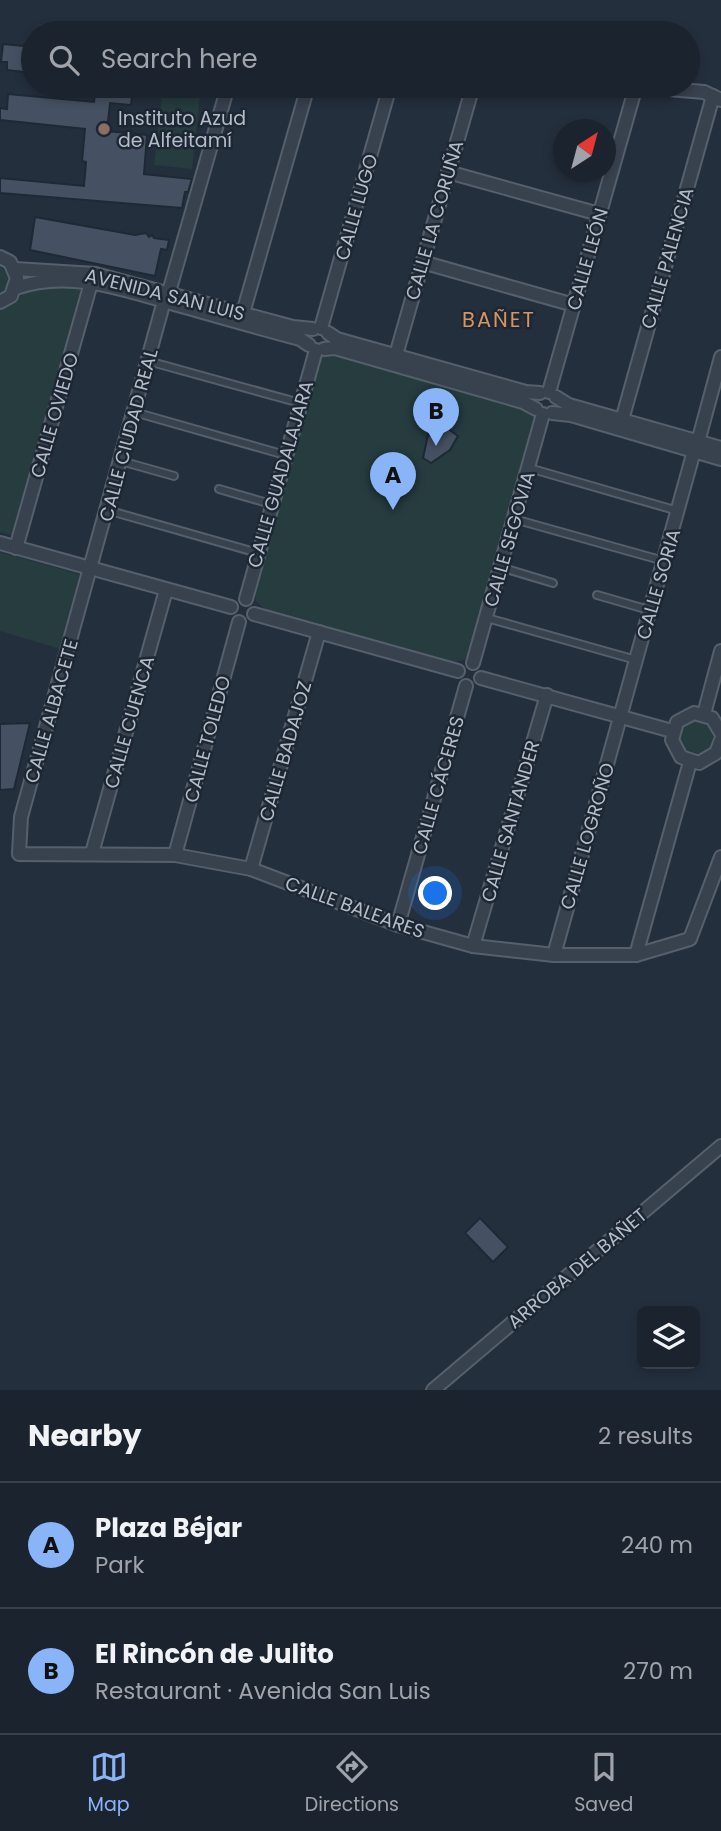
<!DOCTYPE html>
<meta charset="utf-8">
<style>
body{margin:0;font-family:Poppins,sans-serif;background:#242b36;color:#f1f3f6}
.controls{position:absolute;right:21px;bottom:21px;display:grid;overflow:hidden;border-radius:10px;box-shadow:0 4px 10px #0003}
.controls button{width:63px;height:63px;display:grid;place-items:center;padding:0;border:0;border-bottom:2px solid #39404a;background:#1b232e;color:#f1f3f6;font:35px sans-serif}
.compass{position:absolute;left:553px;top:119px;width:63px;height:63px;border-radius:50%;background:#1b232e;box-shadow:0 4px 10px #0003;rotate:36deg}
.you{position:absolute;left:436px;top:894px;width:24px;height:24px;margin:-18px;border:5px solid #fff;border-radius:50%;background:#1a73e8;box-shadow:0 0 0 10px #1a73e833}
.badge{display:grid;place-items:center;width:46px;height:46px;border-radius:50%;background:#8ab4f8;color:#111;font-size:23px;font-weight:700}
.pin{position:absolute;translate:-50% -58px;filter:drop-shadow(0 2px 4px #0008)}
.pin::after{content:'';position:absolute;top:37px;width:24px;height:21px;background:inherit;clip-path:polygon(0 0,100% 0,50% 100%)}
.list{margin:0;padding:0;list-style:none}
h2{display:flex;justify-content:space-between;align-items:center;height:91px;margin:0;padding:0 28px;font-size:30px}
h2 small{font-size:23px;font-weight:400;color:#a0a4aa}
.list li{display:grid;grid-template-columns:46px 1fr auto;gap:21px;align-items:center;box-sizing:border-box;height:126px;padding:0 28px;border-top:2px solid #39404a}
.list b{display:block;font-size:26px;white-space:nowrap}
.list p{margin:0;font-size:23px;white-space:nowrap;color:#a0a4aa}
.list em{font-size:23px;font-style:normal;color:#a0a4aa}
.icon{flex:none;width:38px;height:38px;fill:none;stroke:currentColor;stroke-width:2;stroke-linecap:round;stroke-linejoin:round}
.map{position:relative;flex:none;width:721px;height:1390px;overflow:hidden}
.search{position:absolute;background:#1b232e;box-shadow:0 4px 10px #0003;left:21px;right:21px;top:21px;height:77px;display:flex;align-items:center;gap:18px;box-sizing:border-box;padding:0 24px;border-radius:38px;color:#a0a4aa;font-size:26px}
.sheet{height:343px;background:#1b232e}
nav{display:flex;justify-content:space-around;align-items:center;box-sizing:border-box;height:98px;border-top:2px solid #39404a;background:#1b232e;font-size:19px;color:#a0a4aa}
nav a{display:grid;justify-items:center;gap:4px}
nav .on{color:#8ab4f8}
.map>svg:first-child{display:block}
.green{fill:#263c3f}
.building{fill:#455162;stroke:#1f2835;stroke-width:2}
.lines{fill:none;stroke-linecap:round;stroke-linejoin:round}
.service-casing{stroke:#565f6c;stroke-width:10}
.minor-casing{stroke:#565f6c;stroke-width:16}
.service{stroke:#38414e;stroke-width:6}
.minor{stroke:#38414e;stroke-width:12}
.education-dot{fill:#8d6e63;stroke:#1d2633;stroke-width:2.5}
.labels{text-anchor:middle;stroke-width:5;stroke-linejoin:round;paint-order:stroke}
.poi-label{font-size:19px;fill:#b4bcc9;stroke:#1d2633;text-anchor:start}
.street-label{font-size:19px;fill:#b4bcc9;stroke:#1d2633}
.neighbourhood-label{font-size:21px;letter-spacing:2px;fill:#d59563;stroke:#1d2633}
</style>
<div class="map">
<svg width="721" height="1390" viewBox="0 0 721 1390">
<rect width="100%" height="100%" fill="#242f3e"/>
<!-- green -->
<g class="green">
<path d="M163,86H201L192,169L154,165Z"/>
<path d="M0,264L10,279L6,291L0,295Z"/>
<path d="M78,286L83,294L14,536L0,532V310L16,301L28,288Z"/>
<path d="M332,353L534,413L536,418L470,652L464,660L454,662L266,610L256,601L255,591L317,361L323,354Z"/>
<path d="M0,552L86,576L64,650L0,631Z"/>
<circle cx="696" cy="738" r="17"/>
</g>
<!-- building -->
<g class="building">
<path d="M3,44L33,47V73L7,70V62H1Z"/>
<path d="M96,86H133L131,105L110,103L107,131L147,135L144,174L192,179L188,192H185L182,208L0,193V178L84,186L86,162L82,161L85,129L0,120V108L7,109L8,94L94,102Z"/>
<path d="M35,217L135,235L146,233L149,237L152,235L154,238L169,240L167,250L161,249L155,276L30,250Z"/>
<path d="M447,428L458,436L450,450L431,463L423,458L428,435L434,436L435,430Z"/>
<path d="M30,723L14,789L0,790V724Z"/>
<path d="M480,1218L508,1247L493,1262L465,1233Z"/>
</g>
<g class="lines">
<!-- service casing -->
<g class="service-casing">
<g id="service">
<path d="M148,361L300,403"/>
<path d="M134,412L285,455"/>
<path d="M121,461L174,476"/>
<path d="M529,468L678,511"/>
<path d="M219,489L271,504"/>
<path d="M107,510L258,553"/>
<path d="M514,519L664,561"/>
<path d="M500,567L553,583"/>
<path d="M597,595L649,610"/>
<path d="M487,618L636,660"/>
</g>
</g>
<!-- minor casing -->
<g class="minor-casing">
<g id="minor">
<path d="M632,86L704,92L721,100"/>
<path d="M448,172L599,214"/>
<path d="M0,257L10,262L17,278L11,296L0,302"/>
<path d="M422,262L574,305"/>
<path d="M15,269L95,274L293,327L313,329"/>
<path d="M16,288C71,268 131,292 185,307C224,318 262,329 300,339L309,345"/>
<path d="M169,292L228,86"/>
<path d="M164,301L21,817L19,854L175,855L251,869L398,925L473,946L554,955H636L690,939L721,857"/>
<path d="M243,313L308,86"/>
<path d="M321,328L390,86"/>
<path d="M328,333L337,339L526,392L540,393"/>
<path d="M324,349L335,348L523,402L536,409"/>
<path d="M396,355L473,86"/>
<path d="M549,392L636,86"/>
<path d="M556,397L569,405L721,448"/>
<path d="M552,413L571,415L721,459"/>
<path d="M622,420L713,96"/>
<path d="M698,442L721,357"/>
<path d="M0,543L231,607"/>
<path d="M16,548L91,283"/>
<path d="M246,599L316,350"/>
<path d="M254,614L458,671"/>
<path d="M473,663L543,414"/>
<path d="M481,678L672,731"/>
<path d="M704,714L721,651"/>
<path d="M721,733L712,718L694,713L677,722L672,740L681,757L699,763L716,753L721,740"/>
<path d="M92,853L166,590"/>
<path d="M175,855L239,622"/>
<path d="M251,869L319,632"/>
<path d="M398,925L466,686"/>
<path d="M473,946L547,695"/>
<path d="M554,955L694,451"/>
<path d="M636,955L690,762"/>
<path d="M433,1390L721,1146"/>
</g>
</g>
<!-- service -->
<use href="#service" class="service"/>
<!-- minor -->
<use href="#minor" class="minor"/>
</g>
<!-- markers -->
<circle class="education-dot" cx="104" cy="129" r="7"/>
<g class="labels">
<!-- poi labels -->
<g class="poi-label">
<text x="118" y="125">Instituto Azud<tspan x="118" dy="22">de Alfeitamí</tspan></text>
</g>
<!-- street labels -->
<g class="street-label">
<text transform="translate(356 207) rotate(-74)" y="7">CALLE LUGO</text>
<text transform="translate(434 220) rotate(-74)" y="7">CALLE LA CORUÑA</text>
<text transform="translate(667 258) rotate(-74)" y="7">CALLE PALENCIA</text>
<text transform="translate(587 259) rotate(-74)" y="7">CALLE LEÓN</text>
<text transform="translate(165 294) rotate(14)" y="7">AVENIDA SAN LUIS</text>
<text transform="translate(54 415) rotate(-74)" y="7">CALLE OVIEDO</text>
<text transform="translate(128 435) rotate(-75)" y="7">CALLE CIUDAD REAL</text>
<text transform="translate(280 474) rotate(-74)" y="7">CALLE GUADALAJARA</text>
<text transform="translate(509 539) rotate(-74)" y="7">CALLE SEGOVIA</text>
<text transform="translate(658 584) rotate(-74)" y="7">CALLE SORIA</text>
<text transform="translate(51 711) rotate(-74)" y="7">CALLE ALBACETE</text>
<text transform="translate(129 722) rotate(-74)" y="7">CALLE CUENCA</text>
<text transform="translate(207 739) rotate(-75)" y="7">CALLE TOLEDO</text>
<text transform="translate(285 751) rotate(-74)" y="7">CALLE BADAJOZ</text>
<text transform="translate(438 785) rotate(-74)" y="7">CALLE CÁCERES</text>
<text transform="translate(510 821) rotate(-74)" y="7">CALLE SANTANDER</text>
<text transform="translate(587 836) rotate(-74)" y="7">CALLE LOGROÑO</text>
<text transform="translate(355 907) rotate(20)" y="7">CALLE BALEARES</text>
<text transform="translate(577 1268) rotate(-40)" y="7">ARROBA DEL BAÑET</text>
</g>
<!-- neighbourhood labels -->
<g class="neighbourhood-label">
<text x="499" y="327">BAÑET</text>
</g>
</g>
</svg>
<div class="controls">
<button><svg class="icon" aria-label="layers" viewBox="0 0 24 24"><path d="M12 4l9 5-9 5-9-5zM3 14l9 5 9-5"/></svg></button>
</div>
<svg class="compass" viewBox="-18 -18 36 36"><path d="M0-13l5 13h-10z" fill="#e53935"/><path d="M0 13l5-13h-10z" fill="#a0a4aa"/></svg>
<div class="you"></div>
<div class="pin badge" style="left:393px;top:510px">A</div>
<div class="pin badge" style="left:436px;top:446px">B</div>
<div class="search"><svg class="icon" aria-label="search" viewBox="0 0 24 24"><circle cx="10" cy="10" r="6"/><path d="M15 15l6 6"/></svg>Search here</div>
</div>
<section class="sheet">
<h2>Nearby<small>2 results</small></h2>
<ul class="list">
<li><span class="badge">A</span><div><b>Plaza Béjar</b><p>Park</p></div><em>240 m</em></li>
<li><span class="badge">B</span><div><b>El Rincón de Julito</b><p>Restaurant · Avenida San Luis</p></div><em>270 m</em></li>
</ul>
</section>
<nav>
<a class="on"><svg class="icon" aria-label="map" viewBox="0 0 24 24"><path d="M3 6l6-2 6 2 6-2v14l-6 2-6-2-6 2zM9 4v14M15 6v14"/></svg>Map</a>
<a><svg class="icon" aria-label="directions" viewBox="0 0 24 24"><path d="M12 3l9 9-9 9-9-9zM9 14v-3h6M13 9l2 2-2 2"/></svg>Directions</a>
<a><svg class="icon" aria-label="saved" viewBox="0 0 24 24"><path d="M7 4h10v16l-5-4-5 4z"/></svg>Saved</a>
</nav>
